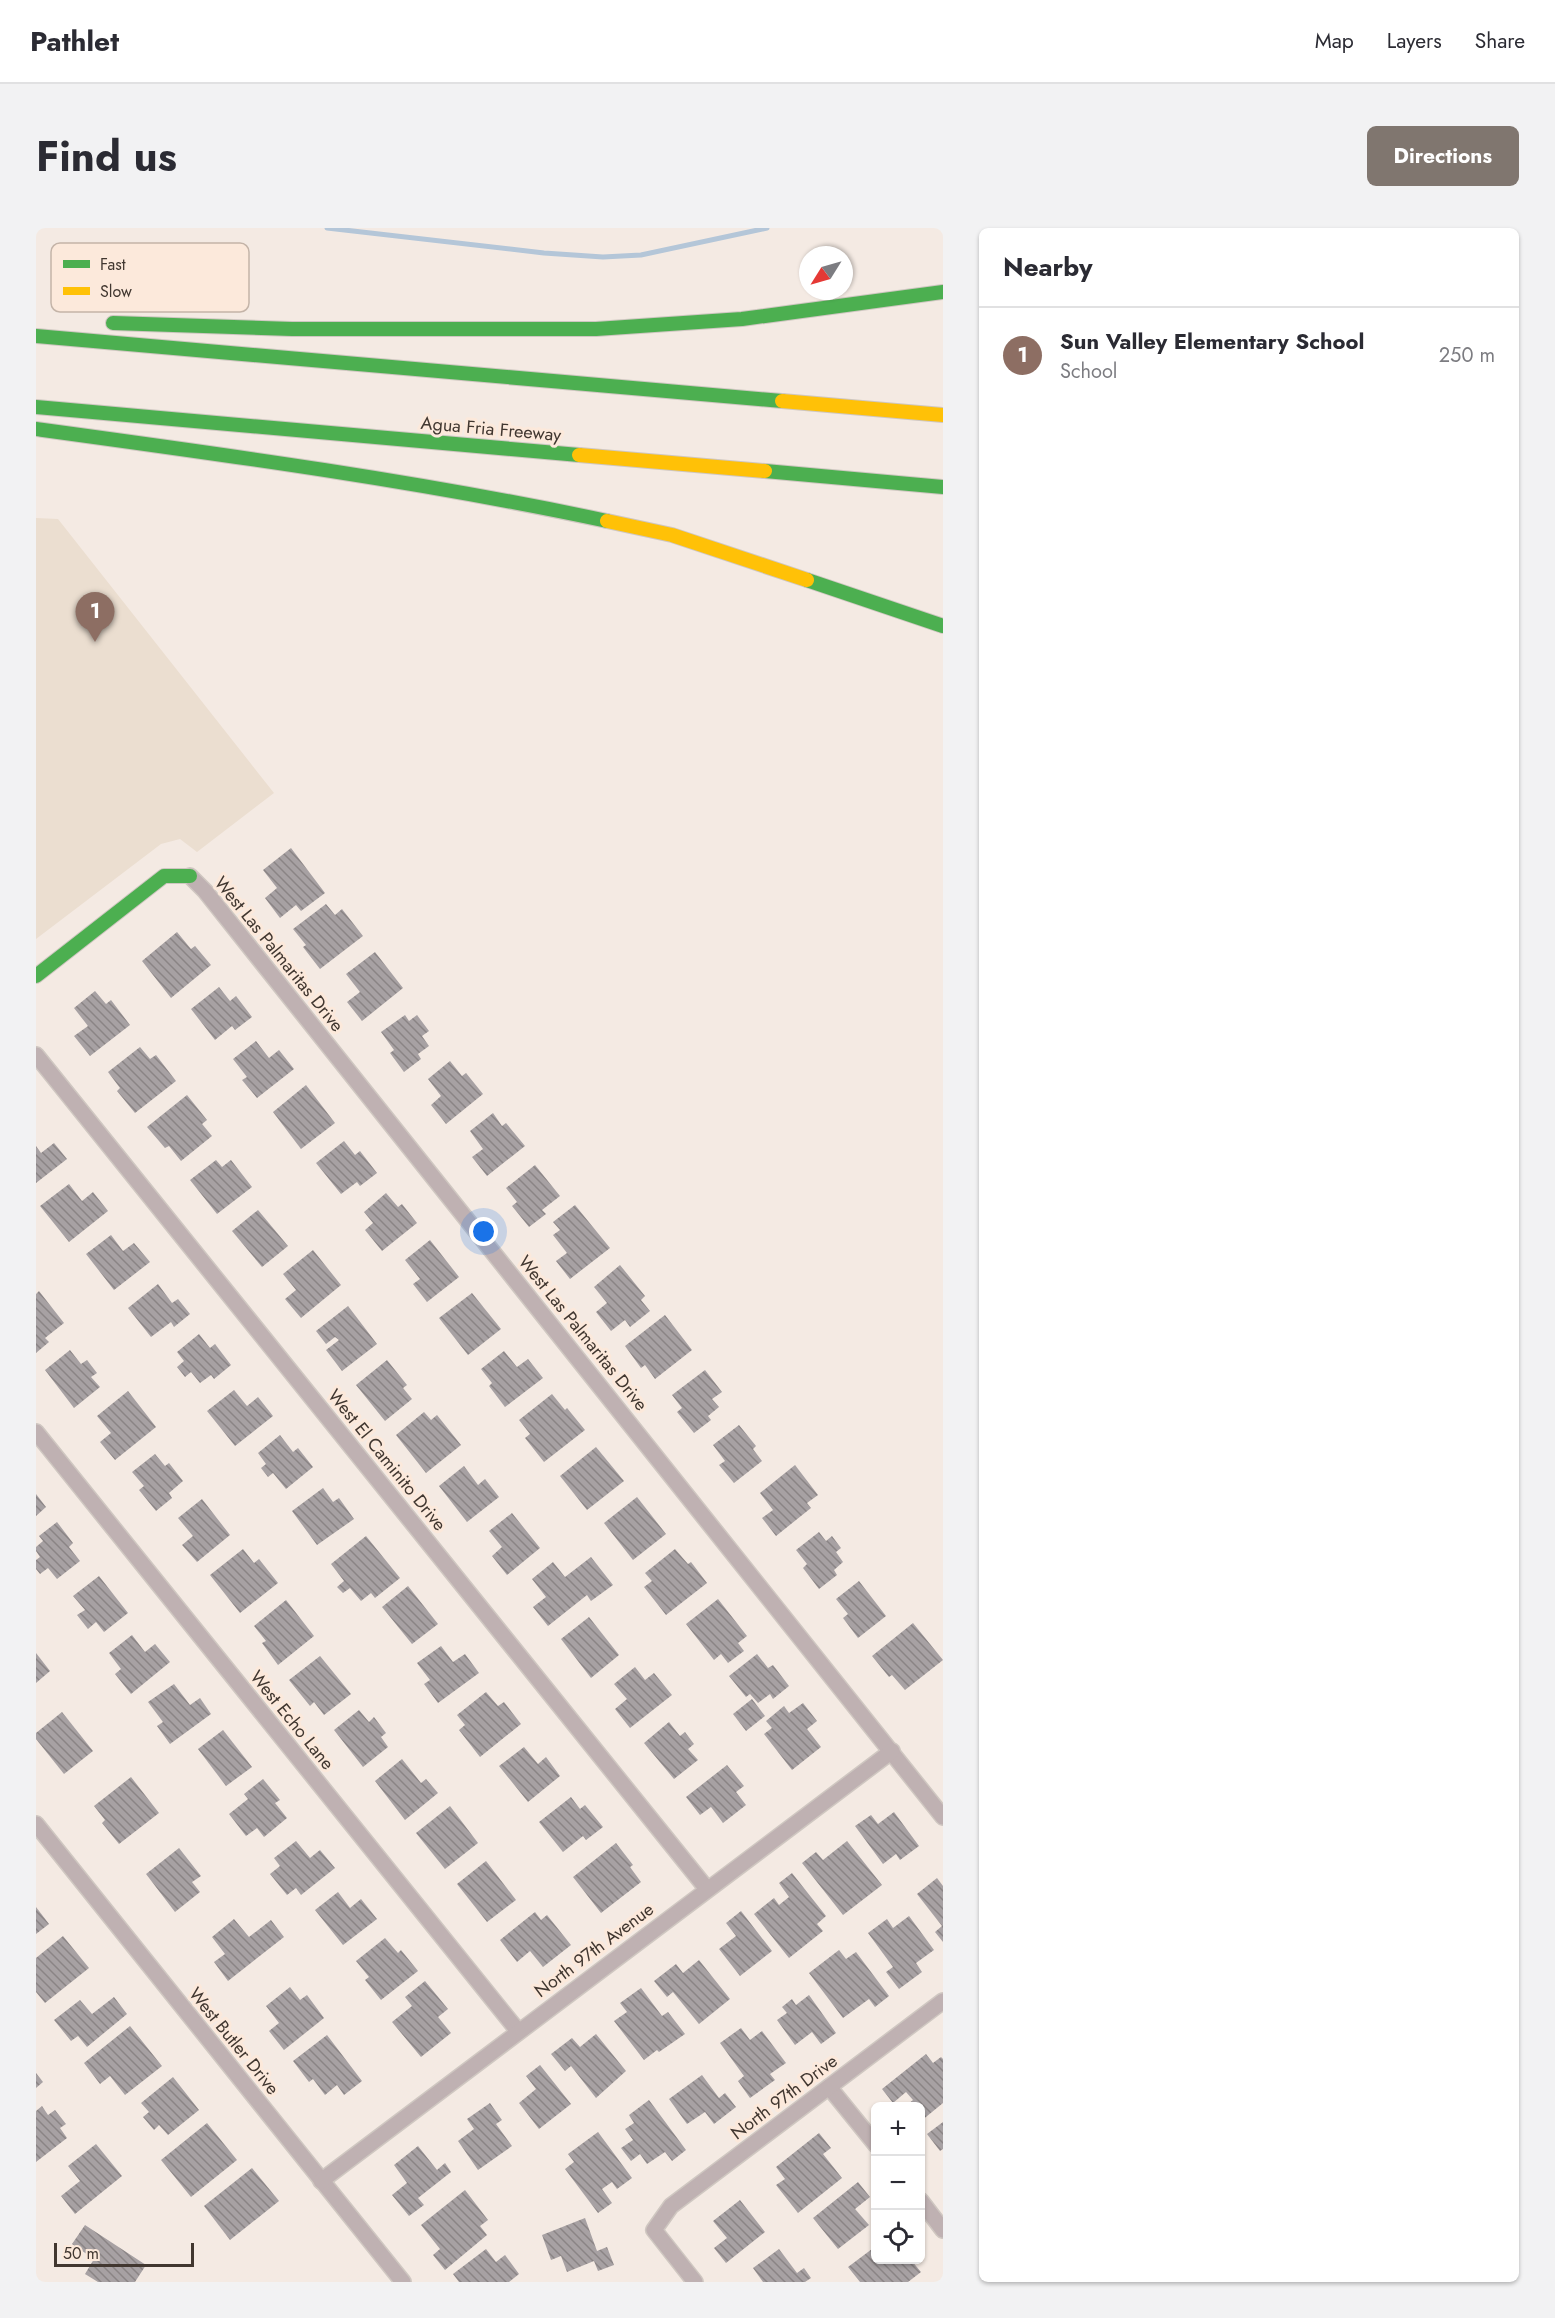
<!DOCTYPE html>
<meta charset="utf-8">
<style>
body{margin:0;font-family:Jost,sans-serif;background:#f2f2f3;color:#2b2b33}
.controls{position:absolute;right:18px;bottom:18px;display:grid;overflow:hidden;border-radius:9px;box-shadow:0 2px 4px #0004}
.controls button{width:54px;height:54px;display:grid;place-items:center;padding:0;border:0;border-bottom:2px solid #e1e1e2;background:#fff;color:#2b2b33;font:30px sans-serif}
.compass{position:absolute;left:763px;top:18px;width:54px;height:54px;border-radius:50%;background:#fff;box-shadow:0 2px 4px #0004;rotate:233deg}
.scale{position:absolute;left:18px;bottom:15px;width:140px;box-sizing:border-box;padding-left:6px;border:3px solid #413730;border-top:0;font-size:16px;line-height:21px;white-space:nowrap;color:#413730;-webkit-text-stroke:4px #fce9db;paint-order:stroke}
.you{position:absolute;left:448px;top:1004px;width:21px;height:21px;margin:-15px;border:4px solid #fff;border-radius:50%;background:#1a73e8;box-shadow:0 0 0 9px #1a73e833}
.badge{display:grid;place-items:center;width:39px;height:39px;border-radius:50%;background:#80766f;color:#fff;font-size:20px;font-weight:700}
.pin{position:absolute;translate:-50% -50px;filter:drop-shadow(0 2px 3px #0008)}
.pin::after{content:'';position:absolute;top:32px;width:21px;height:18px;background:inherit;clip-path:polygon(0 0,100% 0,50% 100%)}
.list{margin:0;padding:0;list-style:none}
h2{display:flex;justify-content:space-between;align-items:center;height:78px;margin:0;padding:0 24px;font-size:26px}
h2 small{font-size:20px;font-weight:400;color:#7c7c81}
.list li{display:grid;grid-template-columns:39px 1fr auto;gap:18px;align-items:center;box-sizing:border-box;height:96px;padding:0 24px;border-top:2px solid #e1e1e2}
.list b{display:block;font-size:22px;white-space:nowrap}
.list p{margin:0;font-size:20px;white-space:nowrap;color:#7c7c81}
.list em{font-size:20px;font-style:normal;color:#7c7c81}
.icon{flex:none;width:33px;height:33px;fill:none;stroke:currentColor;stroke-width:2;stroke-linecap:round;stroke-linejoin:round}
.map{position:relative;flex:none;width:907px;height:2054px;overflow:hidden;border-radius:9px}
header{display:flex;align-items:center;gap:36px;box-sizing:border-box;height:84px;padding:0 30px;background:#fff;border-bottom:2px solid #e1e1e2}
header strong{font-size:28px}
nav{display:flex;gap:33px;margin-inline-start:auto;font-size:21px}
.intro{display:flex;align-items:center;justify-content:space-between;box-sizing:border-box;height:144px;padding:0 36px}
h1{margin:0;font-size:42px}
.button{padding:15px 27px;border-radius:9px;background:#80766f;color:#fff;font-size:21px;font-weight:700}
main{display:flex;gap:36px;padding:0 36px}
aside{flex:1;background:#fff;border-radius:9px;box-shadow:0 2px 4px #0004}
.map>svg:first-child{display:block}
.education{fill:#ebded0}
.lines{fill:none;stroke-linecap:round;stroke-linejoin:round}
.stream{stroke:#b4c6d8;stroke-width:5}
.building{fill:url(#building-back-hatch)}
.street-casing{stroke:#cfc7c1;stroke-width:18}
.fast-casing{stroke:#cfc7c1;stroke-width:16}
.slow-casing{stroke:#cfc7c1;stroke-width:16}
.street{stroke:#bfb1b2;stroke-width:15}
.fast{stroke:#4caf50;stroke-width:14}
.slow{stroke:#ffc107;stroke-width:14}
.labels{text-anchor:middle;stroke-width:6;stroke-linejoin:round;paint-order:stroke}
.street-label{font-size:18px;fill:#413730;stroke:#fce9db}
.key{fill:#fce9db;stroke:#c4b4a8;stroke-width:1.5}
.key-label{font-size:16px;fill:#413730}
</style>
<header>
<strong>Pathlet</strong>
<nav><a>Map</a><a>Layers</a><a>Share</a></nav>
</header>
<div class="intro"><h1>Find us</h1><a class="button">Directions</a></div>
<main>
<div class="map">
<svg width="907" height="2054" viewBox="0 0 907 2054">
<defs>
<pattern id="building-back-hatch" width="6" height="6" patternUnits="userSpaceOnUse" patternTransform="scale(1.5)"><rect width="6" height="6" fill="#a7a1a3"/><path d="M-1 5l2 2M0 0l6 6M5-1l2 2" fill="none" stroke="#8a8485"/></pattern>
</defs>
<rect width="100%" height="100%" fill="#f4eae3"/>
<!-- education -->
<path class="education" d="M0,290L22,291L238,565L161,624L144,611L125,616L0,711Z"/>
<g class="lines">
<!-- stream -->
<path class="stream" d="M291,0L508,25L567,29L605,27L731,0"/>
</g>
<!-- building -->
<g class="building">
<path d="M255,620L289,665L265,683L260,677L244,690L229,670L241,660L227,642Z"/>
<path d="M290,676L299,687L306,681L327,708L284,741L267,719L270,717L257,701Z"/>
<path d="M141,704L155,721L159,718L175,737L135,770L106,733Z"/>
<path d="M339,724L367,760L326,793L311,774L324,764L310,746Z"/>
<path d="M183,759L194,773L200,768L216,789L199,802L196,798L179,812L155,781Z"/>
<path d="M59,763L70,776L75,772L94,797L54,828L38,808L52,798L38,780Z"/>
<path d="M369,787L373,793L381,787L393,803L386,808L393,818L382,826L385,831L368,844L354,825L358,822L345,804Z"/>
<path d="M220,813L233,830L243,822L258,841L221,870L206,852L211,849L197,831Z"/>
<path d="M104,819L114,831L120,827L140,853L99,885L81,863L84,860L72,844Z"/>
<path d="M414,833L426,848L430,845L447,866L410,896L395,877L405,868L392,851Z"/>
<path d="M270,857L299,895L265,921L237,884Z"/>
<path d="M151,867L171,892L166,896L176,908L145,933L133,918L129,920L111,899Z"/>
<path d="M457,885L466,898L470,895L489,918L451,948L436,929L447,921L434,903Z"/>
<path d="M308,913L319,927L324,923L341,945L324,958L321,954L305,966L280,935Z"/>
<path d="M18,915L31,931L0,955V918L5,925Z"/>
<path d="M180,932L186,939L195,932L216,959L181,986L154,952Z"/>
<path d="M499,937L524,968L506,982L510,986L493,999L476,978L481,974L470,960Z"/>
<path d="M33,956L46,973L57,964L72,983L33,1014L4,978Z"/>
<path d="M350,965L362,979L366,976L381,995L346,1023L329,1002L337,995L328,984Z"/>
<path d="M539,977L574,1020L534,1051L520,1033L531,1025L517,1007L524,1002L517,994Z"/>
<path d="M222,982L252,1018L226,1039L196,1003Z"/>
<path d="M75,1007L87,1023L98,1015L114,1034L78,1062L50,1026Z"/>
<path d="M394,1012L423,1049L391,1074L377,1056L384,1051L369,1032Z"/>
<path d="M277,1022L305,1057L265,1090L249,1071L260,1062L247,1046Z"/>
<path d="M584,1037L609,1068L605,1072L614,1083L594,1099L589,1092L575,1103L560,1084L571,1075L558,1059Z"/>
<path d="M122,1056L136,1075L142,1071L154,1086L138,1099L135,1094L115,1109L92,1080Z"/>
<path d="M3,1063L28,1095L9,1110L13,1114L0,1125V1066Z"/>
<path d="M436,1065L465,1101L432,1127L403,1090Z"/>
<path d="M312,1078L341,1116L306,1143L290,1122L303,1112L299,1109L290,1116L280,1103Z"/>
<path d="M629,1087L656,1122L619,1151L609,1137L605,1140L589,1118Z"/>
<path d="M163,1106L174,1120L179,1116L195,1137L178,1151L175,1147L164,1155L155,1144L149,1149L141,1139L148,1133L141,1124Z"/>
<path d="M34,1122L45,1136L51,1132L61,1145L55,1149L64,1159L38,1180L9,1142Z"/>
<path d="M468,1123L481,1139L492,1131L507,1150L469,1179L453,1158L456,1155L445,1141Z"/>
<path d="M351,1132L371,1157L367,1160L376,1171L349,1193L320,1157Z"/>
<path d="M669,1142L686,1164L676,1171L683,1179L672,1188L675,1192L658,1205L641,1184L646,1180L636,1167Z"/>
<path d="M198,1162L211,1178L222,1169L237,1188L199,1218L171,1183Z"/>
<path d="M92,1163L120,1199L79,1232L64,1214L75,1205L61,1188Z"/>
<path d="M516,1166L529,1182L531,1180L549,1202L508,1234L489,1210L494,1206L483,1192Z"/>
<path d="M388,1184L395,1192L401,1187L425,1217L390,1245L360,1207Z"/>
<path d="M703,1197L720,1218L717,1221L726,1233L698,1255L683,1237L689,1233L677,1217Z"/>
<path d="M244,1207L257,1224L262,1220L277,1239L250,1261L237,1245L232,1249L225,1240L230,1236L222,1225Z"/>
<path d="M560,1219L588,1253L551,1282L524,1248Z"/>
<path d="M119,1226L129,1238L133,1235L147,1253L133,1265L136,1270L120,1283L103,1262L108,1258L96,1244Z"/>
<path d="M759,1237L782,1267L771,1275L775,1280L740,1308L726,1290L737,1282L724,1265Z"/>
<path d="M428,1238L442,1257L449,1251L463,1269L431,1294L403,1258Z"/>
<path d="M287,1260L297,1274L303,1270L318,1291L281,1317L256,1283Z"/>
<path d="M0,1266L10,1279L0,1288Z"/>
<path d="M601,1269L630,1306L597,1332L568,1295Z"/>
<path d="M166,1271L194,1307L161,1334L146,1317L157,1308L142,1290Z"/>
<path d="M476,1285L504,1320L471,1347L456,1328L466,1319L453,1303Z"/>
<path d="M21,1294L37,1315L33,1319L44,1333L21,1351L12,1340L4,1346L0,1341V1332L4,1329L0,1323V1319L7,1313L3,1308Z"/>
<path d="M783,1304L790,1313L796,1308L805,1320L800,1324L807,1334L798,1342L801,1347L783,1361L767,1340L771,1336L760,1322Z"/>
<path d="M330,1308L364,1350L339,1370L335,1365L325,1373L314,1360L307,1365L301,1359L308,1353L295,1336Z"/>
<path d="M207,1321L218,1335L223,1331L242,1355L204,1385L174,1347Z"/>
<path d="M639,1321L652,1336L655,1334L671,1355L630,1387L608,1359L616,1353L609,1345Z"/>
<path d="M555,1329L577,1357L555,1373L551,1367L512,1398L497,1379L510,1369L496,1351L517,1334L529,1349Z"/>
<path d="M63,1348L92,1385L68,1404L60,1394L52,1401L41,1387L49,1382L37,1368Z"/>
<path d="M823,1353L850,1388L822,1410L807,1390L812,1386L800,1371Z"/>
<path d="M372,1358L402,1396L376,1416L346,1379Z"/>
<path d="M682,1371L711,1408L702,1415L708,1423L692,1435L685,1426L678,1432L650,1396Z"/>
<path d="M250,1372L278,1408L242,1437L226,1415L230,1413L218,1398Z"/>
<path d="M553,1389L583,1427L555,1450L525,1411Z"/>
<path d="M877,1395L907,1432L869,1462L856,1447L853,1449L836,1428Z"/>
<path d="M96,1407L109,1424L119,1416L134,1434L95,1466L79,1446L85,1441L73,1425Z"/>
<path d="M405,1418L417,1434L429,1426L443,1445L402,1475L388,1456L394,1452L381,1435Z"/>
<path d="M0,1425L14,1443L0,1455Z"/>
<path d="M721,1426L732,1440L737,1437L753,1458L737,1471L734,1466L722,1475L714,1466L710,1469L693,1448Z"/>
<path d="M284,1428L315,1466L288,1487L278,1474L274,1478L253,1452Z"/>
<path d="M599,1439L609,1452L618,1445L636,1467L594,1500L579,1481L591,1471L578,1456Z"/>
<path d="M138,1456L154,1477L164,1470L175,1486L134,1516L121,1498L127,1494L112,1474Z"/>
<path d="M450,1464L462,1478L468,1474L485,1496L444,1529L423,1502L429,1497L421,1487Z"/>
<path d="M716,1471L729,1488L710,1503L697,1486Z"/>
<path d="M767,1475L781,1493L771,1501L785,1519L756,1542L728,1506L736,1500L730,1493L748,1478L753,1485Z"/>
<path d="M323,1482L333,1494L338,1489L350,1505L345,1509L352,1519L327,1539L298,1502Z"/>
<path d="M26,1484L57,1523L28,1546L0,1511V1505Z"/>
<path d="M633,1494L644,1508L649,1504L658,1516L652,1521L662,1532L638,1551L608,1515Z"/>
<path d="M187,1502L216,1539L190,1558L162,1521Z"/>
<path d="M488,1519L502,1536L510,1529L524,1548L492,1574L463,1538Z"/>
<path d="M366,1531L385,1555L390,1551L402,1565L369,1592L339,1553Z"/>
<path d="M691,1537L708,1558L700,1564L710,1577L687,1595L675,1579L664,1587L650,1569Z"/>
<path d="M95,1549L123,1585L83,1616L66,1595L69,1592L58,1578Z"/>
<path d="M227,1551L244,1572L239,1575L251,1590L228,1609L221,1600L210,1608L193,1586L212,1571L208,1566Z"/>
<path d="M535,1569L544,1581L549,1577L567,1599L550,1612L547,1608L527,1624L503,1594Z"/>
<path d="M414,1578L442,1615L409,1641L380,1605Z"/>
<path d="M858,1584L883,1618L864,1632L860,1626L847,1636L819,1598L835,1587L842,1596Z"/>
<path d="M260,1613L274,1630L284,1622L299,1640L265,1667L260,1660L251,1667L234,1646L244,1638L238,1630Z"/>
<path d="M811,1613L846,1657L807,1687L766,1635L780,1624L787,1632Z"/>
<path d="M580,1615L597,1637L594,1639L605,1654L565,1685L537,1649Z"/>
<path d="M143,1620L165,1648L156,1654L164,1664L139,1684L110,1646Z"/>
<path d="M450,1633L480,1672L451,1694L421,1656Z"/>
<path d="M756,1645L790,1688L781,1696L787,1703L753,1730L718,1686L738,1670L743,1677L753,1669L743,1655Z"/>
<path d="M901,1650L907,1658V1714L899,1704L906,1698L881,1666Z"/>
<path d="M302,1664L314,1680L325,1671L341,1691L307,1717L279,1682Z"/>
<path d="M0,1679L13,1696L0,1706Z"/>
<path d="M705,1683L736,1723L704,1748L683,1721L700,1708L690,1695Z"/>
<path d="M499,1684L505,1692L511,1687L535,1717L507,1739L494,1723L481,1734L464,1712Z"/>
<path d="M873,1688L898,1722L880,1735L886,1744L863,1761L850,1744L857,1739L832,1705L851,1691L857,1700Z"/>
<path d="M198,1691L213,1709L235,1692L248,1709L192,1753L178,1734L189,1726L176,1709Z"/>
<path d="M27,1708L53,1740L9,1775L0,1764V1730Z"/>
<path d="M349,1710L362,1725L365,1722L382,1743L345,1772L329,1752L333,1749L320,1733Z"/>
<path d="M803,1722L810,1731L820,1724L853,1768L839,1779L833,1771L807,1790L773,1745Z"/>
<path d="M663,1732L694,1771L663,1796L637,1764L631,1769L618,1753L640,1736L647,1745Z"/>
<path d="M389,1753L412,1781L402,1789L415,1805L385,1829L356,1794L376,1778L369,1769Z"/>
<path d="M254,1759L264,1772L271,1767L288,1790L248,1822L233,1803L243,1795L230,1778Z"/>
<path d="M605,1760L626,1788L632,1784L649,1806L623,1824L621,1822L608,1832L578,1793L591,1784L584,1775Z"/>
<path d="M773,1767L800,1805L785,1816L776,1804L759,1817L741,1792L751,1785L746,1779L756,1771L760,1777Z"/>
<path d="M78,1769L91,1786L51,1819L42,1808L35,1813L18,1792L44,1772L56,1786Z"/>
<path d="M94,1798L126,1838L89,1867L74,1848L64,1856L48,1835Z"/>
<path d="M705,1800L714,1812L726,1803L750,1835L734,1846L739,1852L714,1870L702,1853L708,1848L684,1815Z"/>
<path d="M560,1806L590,1843L560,1870L535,1838L529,1843L515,1826L536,1810L544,1819Z"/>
<path d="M291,1807L326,1853L308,1867L301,1857L289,1867L277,1851L273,1854L257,1833Z"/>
<path d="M890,1826L897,1835L905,1829L907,1831V1875L885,1893V1878H872L871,1877L877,1872L870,1864L857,1875L846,1861Z"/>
<path d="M504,1837L535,1876L503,1901L483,1875L500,1861L490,1848Z"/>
<path d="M0,1845L7,1854L0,1860Z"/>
<path d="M666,1847L683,1870L689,1865L700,1879L678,1896L669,1884L651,1896L633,1871Z"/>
<path d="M137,1849L163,1882L132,1907L123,1897L118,1902L107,1889L113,1884L105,1875Z"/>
<path d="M613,1872L650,1922L636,1933L629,1924L611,1936L604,1926L595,1933L585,1920L597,1912L589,1901L598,1895L593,1887Z"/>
<path d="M454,1875L466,1892L460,1896L476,1918L442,1942L422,1913L438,1901L431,1891Z"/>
<path d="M6,1878L12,1887L19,1882L30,1896L24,1900L31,1910L0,1934V1883Z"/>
<path d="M907,1894V1921L904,1923L891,1906Z"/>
<path d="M171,1895L201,1932L155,1969L125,1932Z"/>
<path d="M562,1904L596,1950L581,1961L576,1954L566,1961L576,1975L562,1985L529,1941L538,1934L532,1926Z"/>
<path d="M783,1905L795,1920L787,1926L806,1950L762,1985L740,1957L749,1951L740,1939Z"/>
<path d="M60,1916L86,1948L39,1986L25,1968L44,1953L32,1938Z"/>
<path d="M382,1918L401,1942L409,1935L415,1944L382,1970L388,1977L373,1988L356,1967L371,1955L358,1937Z"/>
<path d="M216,1940L243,1973L194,2012L168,1978Z"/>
<path d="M822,1954L834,1969L819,1981L833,1997L802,2021L777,1990Z"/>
<path d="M429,1962L452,1992L444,1998L451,2007L409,2042L397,2027L404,2021L385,1997Z"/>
<path d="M704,1972L729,2004L690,2035L678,2020L691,2010L677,1993Z"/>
<path d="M549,1990L561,2023L571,2019L578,2037L562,2043L558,2033L531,2044L525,2028L515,2032L506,2007Z"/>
<path d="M49,1997L110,2037L99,2054H62L49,2046L58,2031L36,2016Z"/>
<path d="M840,2018V2032H875L885,2044L872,2054H824L812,2039Z"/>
<path d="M450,2021L460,2034L469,2027L483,2046L473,2054H423L417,2046Z"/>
<path d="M743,2021L761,2045L768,2040L775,2050L769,2054H727L717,2040Z"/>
</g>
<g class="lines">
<!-- street casing -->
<g class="street-casing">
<g id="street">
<path d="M154,648L169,663L907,1589"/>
<path d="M0,827L671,1661"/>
<path d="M0,1204L482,1803"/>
<path d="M0,1596L367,2054"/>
<path d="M793,1859L840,1917"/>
<path d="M285,1953L856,1523"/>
<path d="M885,1973L907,2002"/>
<path d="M659,2054L618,2002L635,1978L907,1773"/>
</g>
</g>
<!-- fast casing -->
<g class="fast-casing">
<g id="fast">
<path d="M77,95L256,101H560L706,91L907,64"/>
<path d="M0,108L746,173"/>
<path d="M0,179L543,227"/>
<path d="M0,201C191,227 383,253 571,293"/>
<path d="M729,243L907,259"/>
<path d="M771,352L907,398"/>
<path d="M0,748L128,648H154"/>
</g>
</g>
<!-- slow casing -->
<g class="slow-casing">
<g id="slow">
<path d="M746,173L907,187"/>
<path d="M543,227L729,243"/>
<path d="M571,293L636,307L771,352"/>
</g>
</g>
<!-- street -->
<use href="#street" class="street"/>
<!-- fast -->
<use href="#fast" class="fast"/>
<!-- slow -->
<use href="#slow" class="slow"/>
</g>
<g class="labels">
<!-- street labels -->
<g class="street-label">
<text transform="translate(455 201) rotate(5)" y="6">Agua Fria Freeway</text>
<text transform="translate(243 726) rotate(51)" y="6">West Las Palmaritas Drive</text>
<text transform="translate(547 1105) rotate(51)" y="6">West Las Palmaritas Drive</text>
<text transform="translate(351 1232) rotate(51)" y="6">West El Caminito Drive</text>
<text transform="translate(256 1492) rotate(51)" y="6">West Echo Lane</text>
<text transform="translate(558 1722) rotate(-37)" y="6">North 97th Avenue</text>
<text transform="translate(198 1813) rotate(51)" y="6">West Butler Drive</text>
<text transform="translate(748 1869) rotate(-37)" y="6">North 97th Drive</text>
</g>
</g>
<!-- legend -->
<rect x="15" y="15" width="198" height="69" rx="9" class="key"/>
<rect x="27" y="32" width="27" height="8" fill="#4caf50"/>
<rect x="27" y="59" width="27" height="8" fill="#ffc107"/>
<g class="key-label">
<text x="64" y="42">Fast</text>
<text x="64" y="69">Slow</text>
</g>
</svg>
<div class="controls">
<button>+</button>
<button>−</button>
<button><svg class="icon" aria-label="locate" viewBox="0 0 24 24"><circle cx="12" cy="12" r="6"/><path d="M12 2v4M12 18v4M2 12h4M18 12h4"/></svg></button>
</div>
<svg class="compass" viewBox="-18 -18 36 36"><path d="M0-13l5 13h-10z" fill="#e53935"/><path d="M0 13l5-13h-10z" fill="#7c7c81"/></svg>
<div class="scale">50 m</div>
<div class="you"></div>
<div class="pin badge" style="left:59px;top:414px;background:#8d6e63">1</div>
</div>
<aside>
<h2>Nearby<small></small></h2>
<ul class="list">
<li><span class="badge" style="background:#8d6e63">1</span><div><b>Sun Valley Elementary School</b><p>School</p></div><em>250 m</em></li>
</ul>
</aside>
</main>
